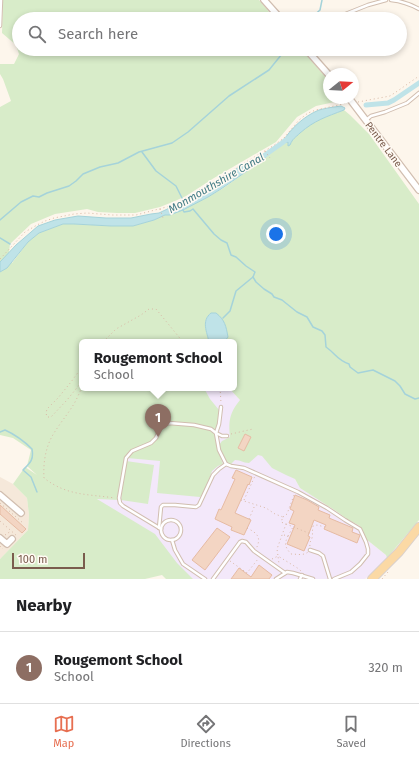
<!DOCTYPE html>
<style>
body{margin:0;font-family:"Fira Sans",sans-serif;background:#f6f6f6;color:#202124}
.compass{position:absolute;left:323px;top:68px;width:36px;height:36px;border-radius:50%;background:#fff;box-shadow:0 2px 6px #0003;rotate:72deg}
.scale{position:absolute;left:12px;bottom:10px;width:73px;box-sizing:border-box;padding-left:4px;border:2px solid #7a5c4d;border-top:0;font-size:11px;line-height:14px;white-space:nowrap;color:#7a5c4d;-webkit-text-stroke:3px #fffaf3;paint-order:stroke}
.you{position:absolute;left:276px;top:234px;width:14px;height:14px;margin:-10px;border:3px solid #fff;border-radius:50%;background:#1a73e8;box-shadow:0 0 0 6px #1a73e833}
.badge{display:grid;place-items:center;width:26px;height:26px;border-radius:50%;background:#e76f51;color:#fff;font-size:13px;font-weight:700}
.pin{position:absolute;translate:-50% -33px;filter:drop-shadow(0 1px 2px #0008)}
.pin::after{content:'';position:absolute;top:21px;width:14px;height:12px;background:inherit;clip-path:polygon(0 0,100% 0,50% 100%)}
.popup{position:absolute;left:79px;top:339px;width:158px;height:52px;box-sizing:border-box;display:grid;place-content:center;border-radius:6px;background:#fff;filter:drop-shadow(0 1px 3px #0005);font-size:13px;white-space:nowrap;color:#757577}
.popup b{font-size:15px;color:#202124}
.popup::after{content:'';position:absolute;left:50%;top:100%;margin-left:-8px;border:8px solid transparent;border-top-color:#fff}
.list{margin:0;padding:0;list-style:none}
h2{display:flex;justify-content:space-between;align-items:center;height:52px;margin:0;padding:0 16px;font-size:17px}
h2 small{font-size:13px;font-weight:400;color:#757577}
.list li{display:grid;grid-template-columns:26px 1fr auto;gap:12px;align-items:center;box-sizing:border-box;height:72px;padding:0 16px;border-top:1px solid #e0e0e0}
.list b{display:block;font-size:15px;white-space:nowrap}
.list p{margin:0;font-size:13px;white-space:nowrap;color:#757577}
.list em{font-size:13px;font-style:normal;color:#757577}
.icon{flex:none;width:22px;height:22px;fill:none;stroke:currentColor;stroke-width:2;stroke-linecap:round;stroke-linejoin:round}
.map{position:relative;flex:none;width:419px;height:579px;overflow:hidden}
.search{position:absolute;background:#fff;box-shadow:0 2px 6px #0003;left:12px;right:12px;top:12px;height:44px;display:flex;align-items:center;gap:10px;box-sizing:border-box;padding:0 14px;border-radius:22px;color:#757577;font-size:15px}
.sheet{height:124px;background:#fff}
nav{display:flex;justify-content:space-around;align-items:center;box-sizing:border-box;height:56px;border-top:1px solid #e0e0e0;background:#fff;font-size:11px;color:#757577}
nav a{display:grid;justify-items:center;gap:2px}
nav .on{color:#e76f51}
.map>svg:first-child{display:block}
.residential{fill:#f5e8da}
.education{fill:#f3e8fa}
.green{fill:#d8ecc9}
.water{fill:#bfe3e8;stroke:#a5d3da}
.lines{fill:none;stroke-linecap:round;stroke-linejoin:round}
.stream{stroke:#a5d3da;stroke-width:1.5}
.canal{stroke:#bfe3e8;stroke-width:5}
.building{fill:#f3d5c3;stroke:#e6bba3}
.service-casing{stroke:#d1beb0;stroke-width:4.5}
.minor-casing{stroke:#d1beb0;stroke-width:8}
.primary-casing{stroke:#dad1cd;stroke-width:10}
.path{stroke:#d9b8a5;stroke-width:1;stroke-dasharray:1 3;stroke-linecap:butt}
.service{stroke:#fff;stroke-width:2.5}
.minor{stroke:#fff;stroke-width:5.5}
.primary{stroke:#fbd9a5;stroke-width:8}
.labels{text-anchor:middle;stroke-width:3;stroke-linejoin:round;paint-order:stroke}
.street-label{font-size:10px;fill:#7a5c4d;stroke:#fffaf3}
.water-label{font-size:11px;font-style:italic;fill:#437c86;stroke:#fffaf3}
</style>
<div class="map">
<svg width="419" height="579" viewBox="0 0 419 579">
<rect width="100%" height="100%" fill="#fdf6ec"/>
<!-- residential -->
<path class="residential" d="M0,477L13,484L27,498L29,515L28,530L0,559Z"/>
<!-- education -->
<path class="education" d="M82,388H229L240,400L295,479L300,488L336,511L347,519L360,526L366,539L386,555L387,558L365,579H193L96,498Z"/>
<!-- green -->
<g class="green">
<path d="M3,0H259L275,19H19V49H301L329,81V98H343L344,100L316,106L297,117L276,142L214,178L186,196L175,201L160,207L135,213H117L98,212L87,209L55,214L31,224L10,244L8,261L12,263L28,242L39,233L63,224H74L111,226H133L154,220L165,215H170L208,197L222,189L263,160L270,152L282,143L288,142L291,143L292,140L309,125L321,119L344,110L350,115L369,134L419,204V520L387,558L386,555L366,539L360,526L347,519L336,511L300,488L295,479L286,475L272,468L262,456L258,455L249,463C242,463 242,460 235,460L230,465C224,460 221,453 219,445L222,441L230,437C228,421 230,412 240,400L229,388H234V342H224L228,337L211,313C201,321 207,332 209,342H82V388H204L210,399L219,410L216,445L223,464L218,466L212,471L205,491L200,497L157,493L160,461L127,458L119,500L97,499L155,534L177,563L193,579H166L162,575L145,579H0V559L28,530L29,515L27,498L13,484L25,467L37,475L27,466L31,450L13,438L0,435V107L11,101L3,79L0,74V64H14L19,54L16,45L2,33Z"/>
<path d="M126,461L154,465L148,504L121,500Z"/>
</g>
<!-- water -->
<g class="water">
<path d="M341,106L345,108L344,110C326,117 315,120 300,133C295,138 293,138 290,145L288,146V142L282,143C290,129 304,116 319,110C326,108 334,107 341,106Z"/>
<path d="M270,152L263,160L221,189L208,197L183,210L170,215H165L154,220L133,226H111L74,224H63L39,233L28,242L7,268L0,272V262L16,245L38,226L55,220L78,216L106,218H131L151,214L159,213L184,201L232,171Z"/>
<path d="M211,313H216C225,320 226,326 228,337L224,342H209C207,332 201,321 211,313Z"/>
</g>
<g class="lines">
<!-- stream -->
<g class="stream">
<path d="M310,19L320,10L322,0"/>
<path d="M142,152L156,171L176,186L182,198"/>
<path d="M183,210L184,212L190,211L193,209L214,234L221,240L227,243L231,255L236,257L246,266L255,272L253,277L236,291L230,311L223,318"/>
<path d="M0,220L21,202L33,196L39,197L47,193L69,186L76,181L83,174L100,167L118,163L139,152L172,143L188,132L229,96L269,70L286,49"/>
<path d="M0,238L10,244"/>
<path d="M253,277L256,282L264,289L272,294L274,297L282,300L297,312L307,317L313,327L322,331L325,335L326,347C336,354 337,360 349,364L350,367L358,373L373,370L395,381L400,386L405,394L415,399L419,398"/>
<path d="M0,432L5,430C16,435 24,441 32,449C34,460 30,463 23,470L31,477L37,492"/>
</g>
<!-- canal -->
<g class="canal">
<path d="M366,105L388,103L394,100L419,83"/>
<path d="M265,155L282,143L287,139"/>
</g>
</g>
<!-- building -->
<g class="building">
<path d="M245,434L251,437L244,451L238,448Z"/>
<path d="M236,470L252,477L249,485L248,484L235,513L251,520L244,535L231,530L232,527L215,519L219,509L221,510L235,479L232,478Z"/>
<path d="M295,495L307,500L319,507L318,510L330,515L329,518L353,528L352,532L360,535L357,543L324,529L326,525L314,520L308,536L310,537L304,551L287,544L295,525L289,523L294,511L290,509Z"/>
<path d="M0,505L26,529L22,533L0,514Z"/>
<path d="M217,528L230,537L205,570L192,560Z"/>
<path d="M259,565L272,575L269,579H231L239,568L251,577Z"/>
</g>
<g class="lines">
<!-- service casing -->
<g class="service-casing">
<g id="service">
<path d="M391,0C401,1 410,4 419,9"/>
<path d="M333,19L368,5L386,0"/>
<path d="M0,26L1,0"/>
<path d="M366,120L371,116L385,112L407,103L419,93"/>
<path d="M221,407L219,424L216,433L222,436H227"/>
<circle cx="171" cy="530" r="10"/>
<path d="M159,528L161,507L163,505H175L196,507L199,505L213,475L219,469L226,464"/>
<path d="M161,529L123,506L120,503L119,498L126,458L132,451L151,443L156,438L160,429L164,425L169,423L194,425L211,429L216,433L219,450L226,464L231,466L244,468L298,492L327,508L345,520L360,529L366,542L368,549V554L360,564L351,572L334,579"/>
<path d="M172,540L175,550L183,564L205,579"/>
<path d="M310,550L319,553L323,556L330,579"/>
<path d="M213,579L240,542L242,541L246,542L254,551L285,573"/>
<path d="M276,579L287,572L293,573L313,579"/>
<path d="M300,579L302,575"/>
</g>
</g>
<!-- minor casing -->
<g class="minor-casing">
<g id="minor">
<path d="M264,0L281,19"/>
<path d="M306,49L329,75"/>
<path d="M349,98L419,190"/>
<path d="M0,495L21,513"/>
<path d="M0,538L7,544L12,539"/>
</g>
</g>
<!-- primary casing -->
<g class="primary-casing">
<path id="primary" d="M372,579L399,552L419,527"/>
</g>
<!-- path -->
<g class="path">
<path d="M358,102L390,96L399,90L419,76"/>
<path d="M265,151L270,158"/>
<path d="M160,209L163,218"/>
<path d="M0,259L25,232L37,225L45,221L54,218L74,214L87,213L112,215H136L174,205L273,146L284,138L299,120L308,113L316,110L343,104L346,102"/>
<path d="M103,342L116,329L141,315L149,309H156L183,342"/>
<path d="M82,367L71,382L58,398L47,409L46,413L47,417H51L67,400L80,384H82"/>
<path d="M82,387C79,394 76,401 72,407C67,415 61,422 56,430C46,444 43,461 44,478C67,496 88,494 115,498"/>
<path d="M220,388L221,403"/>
<path d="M231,434L253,429"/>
<path d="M241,500L266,508L275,514L283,517L281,522L286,524L277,549L278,556L299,569L301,571"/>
<path d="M244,500L255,476"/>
<path d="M0,503L23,523"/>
<path d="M283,517L287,514L294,495"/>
<path d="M249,519L255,505"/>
<path d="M0,521L17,536"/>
<path d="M286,524L311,534"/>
<path d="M247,528C257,533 262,537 256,549"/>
<path d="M5,535L11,531"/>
<path d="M284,535L288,536C284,544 285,547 291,554C297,554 303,556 308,552"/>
<path d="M288,536L293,527"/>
<path d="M0,546L3,549"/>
<path d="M310,546C309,543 311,541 312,538C313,534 312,531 313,526L317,525L325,527"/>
<path d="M272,559L278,556L279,564"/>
<path d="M230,561L247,573L258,559"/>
<path d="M382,579L388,572"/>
</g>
<!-- service -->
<use href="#service" class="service"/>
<!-- minor -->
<use href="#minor" class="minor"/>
<!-- primary -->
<use href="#primary" class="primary"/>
</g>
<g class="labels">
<!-- street labels -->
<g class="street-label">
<text transform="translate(384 144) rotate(53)" y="4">Pentre Lane</text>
</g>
<!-- water labels -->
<g class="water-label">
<text transform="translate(216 183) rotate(-30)" y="4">Monmouthshire Canal</text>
</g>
</g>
</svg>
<svg class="compass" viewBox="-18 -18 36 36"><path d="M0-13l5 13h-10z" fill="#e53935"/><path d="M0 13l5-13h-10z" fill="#757577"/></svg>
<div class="scale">100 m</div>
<div class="you"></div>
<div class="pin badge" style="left:158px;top:437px;background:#8d6e63">1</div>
<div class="popup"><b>Rougemont School</b>School</div>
<div class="search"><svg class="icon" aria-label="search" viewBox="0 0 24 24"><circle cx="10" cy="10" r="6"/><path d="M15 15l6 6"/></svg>Search here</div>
</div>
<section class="sheet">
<h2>Nearby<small></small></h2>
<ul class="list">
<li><span class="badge" style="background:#8d6e63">1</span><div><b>Rougemont School</b><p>School</p></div><em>320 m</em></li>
</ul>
</section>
<nav>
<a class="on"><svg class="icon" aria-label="map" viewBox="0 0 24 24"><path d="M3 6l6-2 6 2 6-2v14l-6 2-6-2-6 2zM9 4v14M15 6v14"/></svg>Map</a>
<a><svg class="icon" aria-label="directions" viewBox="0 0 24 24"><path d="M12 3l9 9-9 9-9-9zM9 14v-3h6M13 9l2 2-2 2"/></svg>Directions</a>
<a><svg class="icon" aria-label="saved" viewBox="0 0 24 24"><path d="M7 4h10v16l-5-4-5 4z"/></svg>Saved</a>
</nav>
